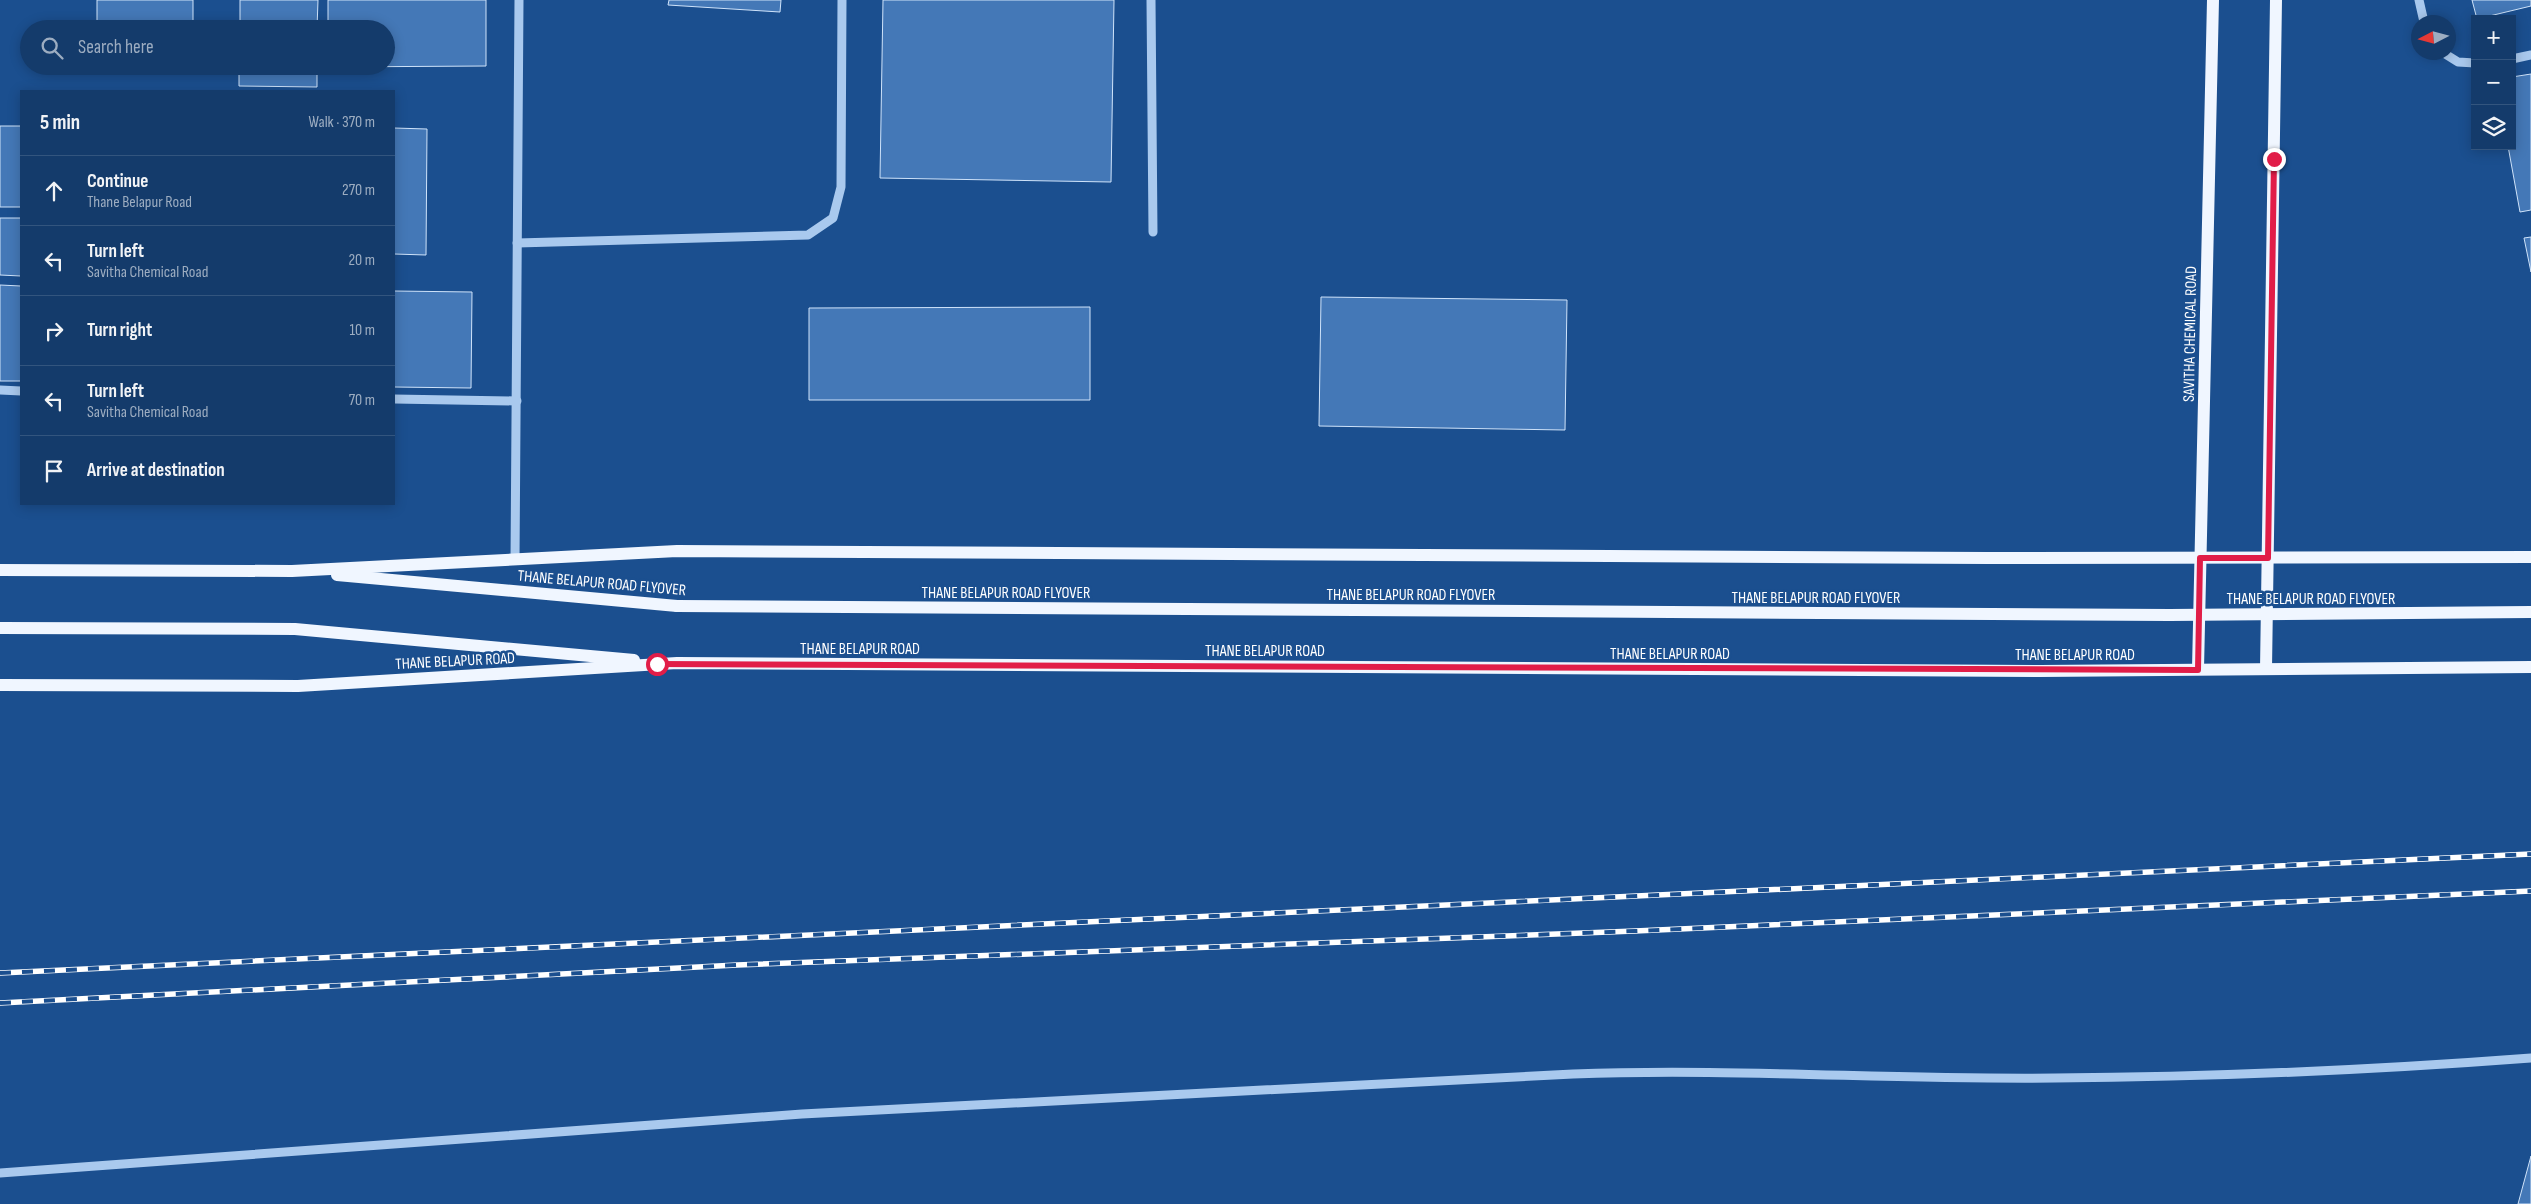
<!DOCTYPE html>
<meta charset="utf-8">
<style>
body{margin:0;font-family:"Sofia Sans Condensed",sans-serif;background:#1d4271;color:#f1f3f6}
.controls{position:absolute;right:15px;top:15px;display:grid;overflow:hidden;border-radius:0px;box-shadow:0 2px 12px #0003}
.controls button{width:45px;height:45px;display:grid;place-items:center;padding:0;border:0;border-bottom:1px solid #33557e;background:#143b6b;color:#f1f3f6;font:25px sans-serif}
.compass{position:absolute;left:2411px;top:15px;width:45px;height:45px;border-radius:50%;background:#143b6b;box-shadow:0 2px 12px #0003;rotate:264deg}
.stop{position:absolute;width:15px;height:15px;margin:-11px;border:4px solid #e11d48;border-radius:50%;background:#fff}
.stop.end{background:#e11d48;border-color:#fff;box-shadow:0 1px 5px #0008}
.list{margin:0;padding:0;list-style:none}
h2{display:flex;justify-content:space-between;align-items:center;height:65px;margin:0;padding:0 20px;font-size:21px}
h2 small{font-size:16px;font-weight:400;color:#9dadc1}
.list li{display:grid;grid-template-columns:32px 1fr auto;gap:15px;align-items:center;box-sizing:border-box;height:70px;padding:0 20px;border-top:1px solid #33557e}
.list b{display:block;font-size:19px;white-space:nowrap}
.list p{margin:0;font-size:16px;white-space:nowrap;color:#9dadc1}
.list em{font-size:16px;font-style:normal;color:#9dadc1}
.icon{flex:none;width:28px;height:28px;fill:none;stroke:currentColor;stroke-width:2;stroke-linecap:round;stroke-linejoin:round}
.map{position:relative;flex:none;width:2531px;height:1204px;overflow:hidden}
.search{position:absolute;background:#143b6b;box-shadow:0 2px 12px #0003;left:20px;top:20px;width:375px;height:55px;display:flex;align-items:center;gap:12px;box-sizing:border-box;padding:0 18px;border-radius:28px;color:#9dadc1;font-size:19px}
.panel{position:absolute;background:#143b6b;box-shadow:0 2px 12px #0003;left:20px;top:90px;width:375px;height:415px;border-radius:0px}
.map>svg:first-child{display:block}
.building{fill:#4478b7;stroke:#cfe3fa}
.lines{fill:none;stroke-linecap:round;stroke-linejoin:round}
.minor{stroke:#a9c9ee;stroke-width:9}
.major{stroke:#f0f6ff;stroke-width:12}
.rail-casing{stroke:#fff;stroke-width:5.5}
.rail{stroke:#1b4f8f;stroke-width:4;stroke-dasharray:11;stroke-linecap:butt}
.major-bridge{stroke:#f0f6ff;stroke-width:12}
.route{stroke:#e11d48;stroke-width:6}
.labels{text-anchor:middle;stroke-width:5;stroke-linejoin:round;paint-order:stroke}
.street-label{font-size:16px;fill:#fff;stroke:#1b4f8f}
</style>
<div class="map">
<svg width="2531" height="1204" viewBox="0 0 2531 1204">
<rect width="100%" height="100%" fill="#1b4f8f"/>
<!-- building -->
<g class="building">
<rect x="97" y="0" width="96" height="29"/>
<path d="M240,0H318L317,29H240Z"/>
<path d="M328,0H486V66L328,67L386,66V29H328Z"/>
<path d="M669,0H781L780,12L668,5Z"/>
<path d="M883,0H1114L1111,182L880,178Z"/>
<path d="M2472,0H2531V6L2477,19Z"/>
<path d="M239,66H317V87L239,86Z"/>
<path d="M2531,74V210L2520,212L2508,146H2512V77Z"/>
<rect x="0" y="126" width="21" height="81"/>
<path d="M394,128L427,129L426,255L394,254Z"/>
<path d="M0,218H21V276L0,275Z"/>
<path d="M2531,237V272L2524,238Z"/>
<path d="M0,285L21,286V381H0Z"/>
<path d="M394,291L472,292L471,388L394,387Z"/>
<path d="M1321,297L1567,300L1565,430L1319,426Z"/>
<path d="M1090,307V400H809V308Z"/>
<path d="M2531,1156V1204H2518Z"/>
</g>
<g class="lines">
<!-- minor -->
<g class="minor">
<path d="M1151,0L1153,232"/>
<path d="M2419,0L2424,22"/>
<path d="M2442,52L2458,62L2475,63"/>
<path d="M2512,59L2531,55"/>
<path d="M517,243L808,235L833,218L841,187L842,0"/>
<path d="M0,390L21,391"/>
<path d="M394,399L517,401"/>
<path d="M515,560L519,0"/>
<path d="M0,1173L802,1114L1573,1074C1734,1068 1894,1080 2055,1078C2213,1077 2373,1070 2531,1058"/>
</g>
<!-- major -->
<g class="major">
<path d="M0,570L292,571L677,551L1987,558L2531,557"/>
<path d="M337,575L677,606"/>
<path d="M0,628L295,629L634,660"/>
<path d="M2198,669L2213,0"/>
<path d="M2266,669L2276,0"/>
<path d="M0,685L298,686L677,663L2040,671L2531,667"/>
</g>
<!-- rail casing -->
<g class="rail-casing">
<g id="rail">
<path d="M0,973L2531,854"/>
<path d="M0,1003L737,965L1635,931L2531,891"/>
</g>
</g>
<!-- rail -->
<use href="#rail" class="rail"/>
<!-- major-bridge -->
<path class="major-bridge" d="M677,606L2170,615L2531,612"/>
</g>
<g class="lines">
<!-- route -->
<path class="route" d="M657,664L2198,670L2200,558H2268L2274,159"/>
</g>
<g class="labels">
<!-- street labels -->
<g class="street-label">
<text transform="translate(2189 334) rotate(-89)" y="6">SAVITHA CHEMICAL ROAD</text>
<text transform="translate(602 582) rotate(5)" y="6">THANE BELAPUR ROAD FLYOVER</text>
<text x="1006" y="598">THANE BELAPUR ROAD FLYOVER</text>
<text x="1411" y="600">THANE BELAPUR ROAD FLYOVER</text>
<text x="1816" y="603">THANE BELAPUR ROAD FLYOVER</text>
<text x="2311" y="604">THANE BELAPUR ROAD FLYOVER</text>
<text x="860" y="654">THANE BELAPUR ROAD</text>
<text x="1265" y="656">THANE BELAPUR ROAD</text>
<text x="1670" y="659">THANE BELAPUR ROAD</text>
<text x="2075" y="660">THANE BELAPUR ROAD</text>
<text transform="translate(455 660) rotate(-3)" y="6">THANE BELAPUR ROAD</text>
</g>
</g>
</svg>
<div class="controls">
<button>+</button>
<button>−</button>
<button><svg class="icon" aria-label="layers" viewBox="0 0 24 24"><path d="M12 4l9 5-9 5-9-5zM3 14l9 5 9-5"/></svg></button>
</div>
<svg class="compass" viewBox="-18 -18 36 36"><path d="M0-13l5 13h-10z" fill="#e53935"/><path d="M0 13l5-13h-10z" fill="#9dadc1"/></svg>
<div class="stop" style="left:657px;top:664px"></div>
<div class="stop end" style="left:2274px;top:159px"></div>
<div class="search"><svg class="icon" aria-label="search" viewBox="0 0 24 24"><circle cx="10" cy="10" r="6"/><path d="M15 15l6 6"/></svg>Search here</div>
<section class="panel">
<h2>5 min<small>Walk · 370 m</small></h2>
<ul class="list">
<li><svg class="icon" aria-label="ahead" viewBox="0 0 24 24"><path d="M12 20V5M6 11l6-6 6 6"/></svg><div><b>Continue</b><p>Thane Belapur Road</p></div><em>270 m</em></li>
<li><svg class="icon" aria-label="left" viewBox="0 0 24 24"><path d="M17 20v-9H6M10 6l-5 5 5 5"/></svg><div><b>Turn left</b><p>Savitha Chemical Road</p></div><em>20 m</em></li>
<li><svg class="icon" aria-label="right" viewBox="0 0 24 24"><path d="M7 20v-9h11M14 6l5 5-5 5"/></svg><div><b>Turn right</b></div><em>10 m</em></li>
<li><svg class="icon" aria-label="left" viewBox="0 0 24 24"><path d="M17 20v-9H6M10 6l-5 5 5 5"/></svg><div><b>Turn left</b><p>Savitha Chemical Road</p></div><em>70 m</em></li>
<li><svg class="icon" aria-label="arrive" viewBox="0 0 24 24"><path d="M6 21V4h12l-3 4 3 4H6"/></svg><div><b>Arrive at destination</b></div></li>
</ul>
</section>
</div>
